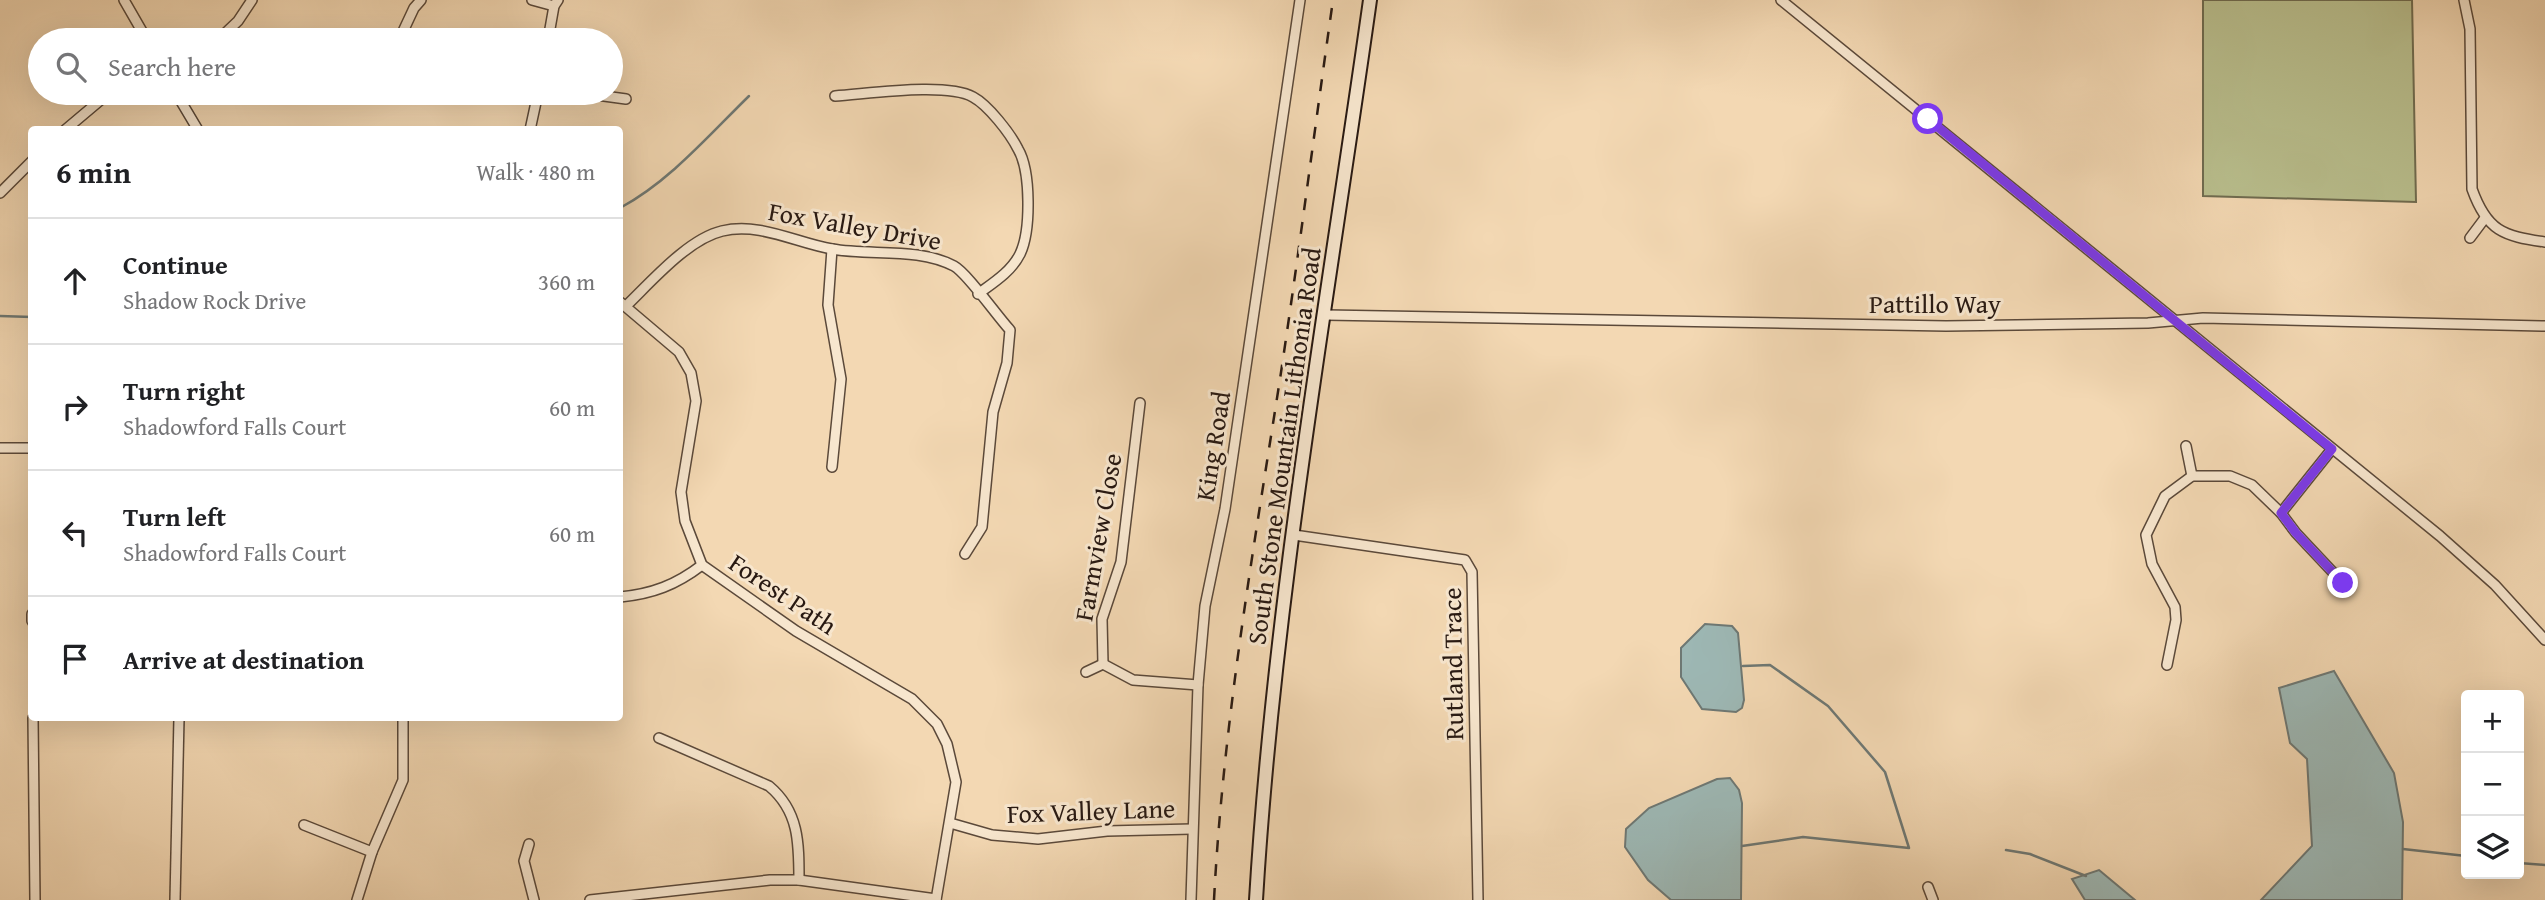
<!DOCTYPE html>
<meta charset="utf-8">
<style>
body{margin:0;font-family:"Gentium Book Plus",serif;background:#f2f2f2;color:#202124}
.controls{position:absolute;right:21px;bottom:21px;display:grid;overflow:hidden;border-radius:7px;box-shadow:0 7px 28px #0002}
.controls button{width:63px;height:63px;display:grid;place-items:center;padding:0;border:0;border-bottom:2px solid #e0e0e0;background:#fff;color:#202124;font:35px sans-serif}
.stop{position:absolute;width:21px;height:21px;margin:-16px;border:5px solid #7c3aed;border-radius:50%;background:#fff}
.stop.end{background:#7c3aed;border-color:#fff;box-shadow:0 2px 7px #0008}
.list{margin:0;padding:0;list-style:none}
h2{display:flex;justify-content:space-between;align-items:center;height:91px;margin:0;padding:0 28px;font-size:30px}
h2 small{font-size:23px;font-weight:400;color:#757577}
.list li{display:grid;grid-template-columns:46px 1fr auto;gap:21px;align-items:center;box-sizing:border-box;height:126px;padding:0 28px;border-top:2px solid #e0e0e0}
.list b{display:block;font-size:26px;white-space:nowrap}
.list p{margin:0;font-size:23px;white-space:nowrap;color:#757577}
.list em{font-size:23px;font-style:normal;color:#757577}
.icon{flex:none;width:38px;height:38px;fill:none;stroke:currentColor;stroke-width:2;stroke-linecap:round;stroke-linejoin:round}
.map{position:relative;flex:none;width:2545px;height:900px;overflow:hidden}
.search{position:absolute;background:#fff;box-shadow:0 7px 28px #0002;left:28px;top:28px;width:595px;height:77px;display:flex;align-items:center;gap:18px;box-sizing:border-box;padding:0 24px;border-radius:38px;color:#757577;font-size:26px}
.panel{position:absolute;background:#fff;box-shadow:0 7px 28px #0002;left:28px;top:126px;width:595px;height:595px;border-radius:7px}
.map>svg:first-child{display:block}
.green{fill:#b9bf8e;stroke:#706c50;stroke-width:2}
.water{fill:#9db8b5;stroke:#6e7874;stroke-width:2}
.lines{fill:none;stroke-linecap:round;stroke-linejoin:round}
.stream{stroke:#6e7874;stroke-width:2.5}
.minor-casing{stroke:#5b493a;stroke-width:12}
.secondary-casing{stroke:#281912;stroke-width:16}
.minor{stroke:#f7e6ce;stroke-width:9}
.secondary{stroke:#f7e6ce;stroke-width:12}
.rail{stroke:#281912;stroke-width:2.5;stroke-dasharray:12 12;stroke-linecap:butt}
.route{stroke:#7c3aed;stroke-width:9}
.labels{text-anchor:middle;stroke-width:6;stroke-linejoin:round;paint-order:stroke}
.street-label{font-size:26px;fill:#281912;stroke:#f7e6ce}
</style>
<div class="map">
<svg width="2545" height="900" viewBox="0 0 2545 900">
<rect width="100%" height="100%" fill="#f3d8b3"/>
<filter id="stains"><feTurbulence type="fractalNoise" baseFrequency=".00286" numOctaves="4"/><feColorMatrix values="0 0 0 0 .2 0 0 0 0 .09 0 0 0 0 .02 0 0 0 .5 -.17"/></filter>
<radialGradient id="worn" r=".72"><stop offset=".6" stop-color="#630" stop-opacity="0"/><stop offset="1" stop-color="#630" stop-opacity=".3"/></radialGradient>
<!-- green -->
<path class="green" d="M2203,0H2412L2416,202L2203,196Z"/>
<!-- water -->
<g class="water">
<path d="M1705,624L1732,626L1738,633L1744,700L1742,708L1736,712L1702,709L1681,677V648Z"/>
<path d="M2334,671L2394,773L2403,822L2402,900H2261L2312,846L2307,759L2290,743L2279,688Z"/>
<path d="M1730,778L1739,790L1742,803L1741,900H1671L1648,880L1625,847L1626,829L1649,808L1717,779Z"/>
<path d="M2099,870L2135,900H2085L2072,879Z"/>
</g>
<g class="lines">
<!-- stream -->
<g class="stream">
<path d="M620,208C670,181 709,135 749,96"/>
<path d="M0,316L32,317"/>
<path d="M1742,846L1803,837L1909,848L1885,772L1828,706L1770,665L1743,666"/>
<path d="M2403,849L2466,856"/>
<path d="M2006,850L2030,854L2086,876"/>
<path d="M2519,863L2545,865"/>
</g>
<!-- minor casing -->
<g class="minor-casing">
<g id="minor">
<path d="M124,0L147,40"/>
<path d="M532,0L554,6"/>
<path d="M1781,0L2440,536L2495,585L2545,640"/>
<path d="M2464,0L2470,29L2472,189C2487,231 2503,236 2545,242"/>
<path d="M218,40L238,21L252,0"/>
<path d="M399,40L414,8L421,0"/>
<path d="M548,40L554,6L558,0"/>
<path d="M176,93L198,130"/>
<path d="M582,93L626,99"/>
<path d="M835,96C868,94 946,82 973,97C988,105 1010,133 1018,149C1031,171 1031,231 1020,254C1011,272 993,283 978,294"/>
<path d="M65,130L103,98L116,93"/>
<path d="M530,130L538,93"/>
<path d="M0,193L32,161"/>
<path d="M2470,238L2485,218"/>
<path d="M620,302L679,352L691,373L696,401L681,492L685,521L702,565L796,631L912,699L937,724L947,744L956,782L936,900"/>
<path d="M626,306C651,282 688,239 722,231C760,222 796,243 832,249C871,256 918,247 954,266C967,273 997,316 1010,330L1007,363L993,412L982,527L965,554"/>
<path d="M1326,315L1946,326L2148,323L2203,318L2545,326"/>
<path d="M2186,446L2192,476"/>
<path d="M0,448H32"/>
<path d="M832,467L841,379L828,305L832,249"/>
<path d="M2281,513L2332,449"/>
<path d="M1294,535L1465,560L1472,572L1478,900"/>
<path d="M620,597C652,594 676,585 702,565"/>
<path d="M32,614V621"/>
<path d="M1103,664L1102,619L1121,562L1140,403"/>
<path d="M1103,664L1133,680L1198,685"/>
<path d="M2167,665L2176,620L2175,607L2152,564L2146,535L2165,496L2192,476H2230L2252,485L2281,513L2296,533L2343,583"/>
<path d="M1086,672L1103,664"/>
<path d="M33,718L35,900"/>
<path d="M659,738L769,786C799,811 799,843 799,880"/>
<path d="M950,823L992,835L1038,839L1107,831L1192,829"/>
<path d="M304,825L372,852"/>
<path d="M529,844L524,861L534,900"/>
<path d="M1928,887L1933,900"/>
<path d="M175,900L179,718"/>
<path d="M357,900L372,852L403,780V718"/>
<path d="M590,900L770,880H799L936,899"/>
<path d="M1191,900L1198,685L1205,606L1225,509L1300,0"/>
</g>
</g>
<!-- secondary casing -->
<g class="secondary-casing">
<path id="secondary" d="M1256,900C1274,599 1328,299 1370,0"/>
</g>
<!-- minor -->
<use href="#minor" class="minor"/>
<!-- secondary -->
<use href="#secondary" class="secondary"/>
<!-- rail -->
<path class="rail" d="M1214,900C1223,725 1253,552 1280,379C1299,253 1315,126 1333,0"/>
</g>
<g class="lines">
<!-- route -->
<path class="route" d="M1928,119L2332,449L2281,513L2296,533L2343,583"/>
</g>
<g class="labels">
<!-- street labels -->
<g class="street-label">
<text transform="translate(855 226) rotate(10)" y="9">Fox Valley Drive</text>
<text x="1935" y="313">Pattillo Way</text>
<text transform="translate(1213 446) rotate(-81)" y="9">King Road</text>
<text transform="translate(1284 446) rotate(-82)" y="9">South Stone Mountain Lithonia Road</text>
<text transform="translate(1098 537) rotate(-80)" y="9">Farmview Close</text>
<text transform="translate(783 594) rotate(34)" y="9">Forest Path</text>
<text transform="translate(1453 664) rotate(-91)" y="9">Rutland Trace</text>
<text transform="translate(1091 811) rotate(-2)" y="9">Fox Valley Lane</text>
</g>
</g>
<rect width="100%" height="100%" filter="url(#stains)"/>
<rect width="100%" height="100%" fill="url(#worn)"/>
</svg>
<div class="controls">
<button>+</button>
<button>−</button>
<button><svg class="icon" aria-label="layers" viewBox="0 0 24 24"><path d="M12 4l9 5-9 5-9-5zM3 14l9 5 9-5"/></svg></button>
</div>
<div class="stop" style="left:1928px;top:119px"></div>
<div class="stop end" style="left:2343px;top:583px"></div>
<div class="search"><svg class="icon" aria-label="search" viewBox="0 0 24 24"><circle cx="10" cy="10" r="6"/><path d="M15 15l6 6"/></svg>Search here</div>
<section class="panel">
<h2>6 min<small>Walk · 480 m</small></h2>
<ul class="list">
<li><svg class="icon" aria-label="ahead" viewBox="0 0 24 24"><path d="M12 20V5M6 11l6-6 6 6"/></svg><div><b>Continue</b><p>Shadow Rock Drive</p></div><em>360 m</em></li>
<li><svg class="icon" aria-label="right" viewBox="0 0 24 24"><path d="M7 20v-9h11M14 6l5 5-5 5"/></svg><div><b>Turn right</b><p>Shadowford Falls Court</p></div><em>60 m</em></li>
<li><svg class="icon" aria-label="left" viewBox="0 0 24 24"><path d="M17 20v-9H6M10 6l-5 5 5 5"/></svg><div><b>Turn left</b><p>Shadowford Falls Court</p></div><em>60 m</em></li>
<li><svg class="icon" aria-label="arrive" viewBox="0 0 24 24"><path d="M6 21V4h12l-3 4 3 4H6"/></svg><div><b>Arrive at destination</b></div></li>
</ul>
</section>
</div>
